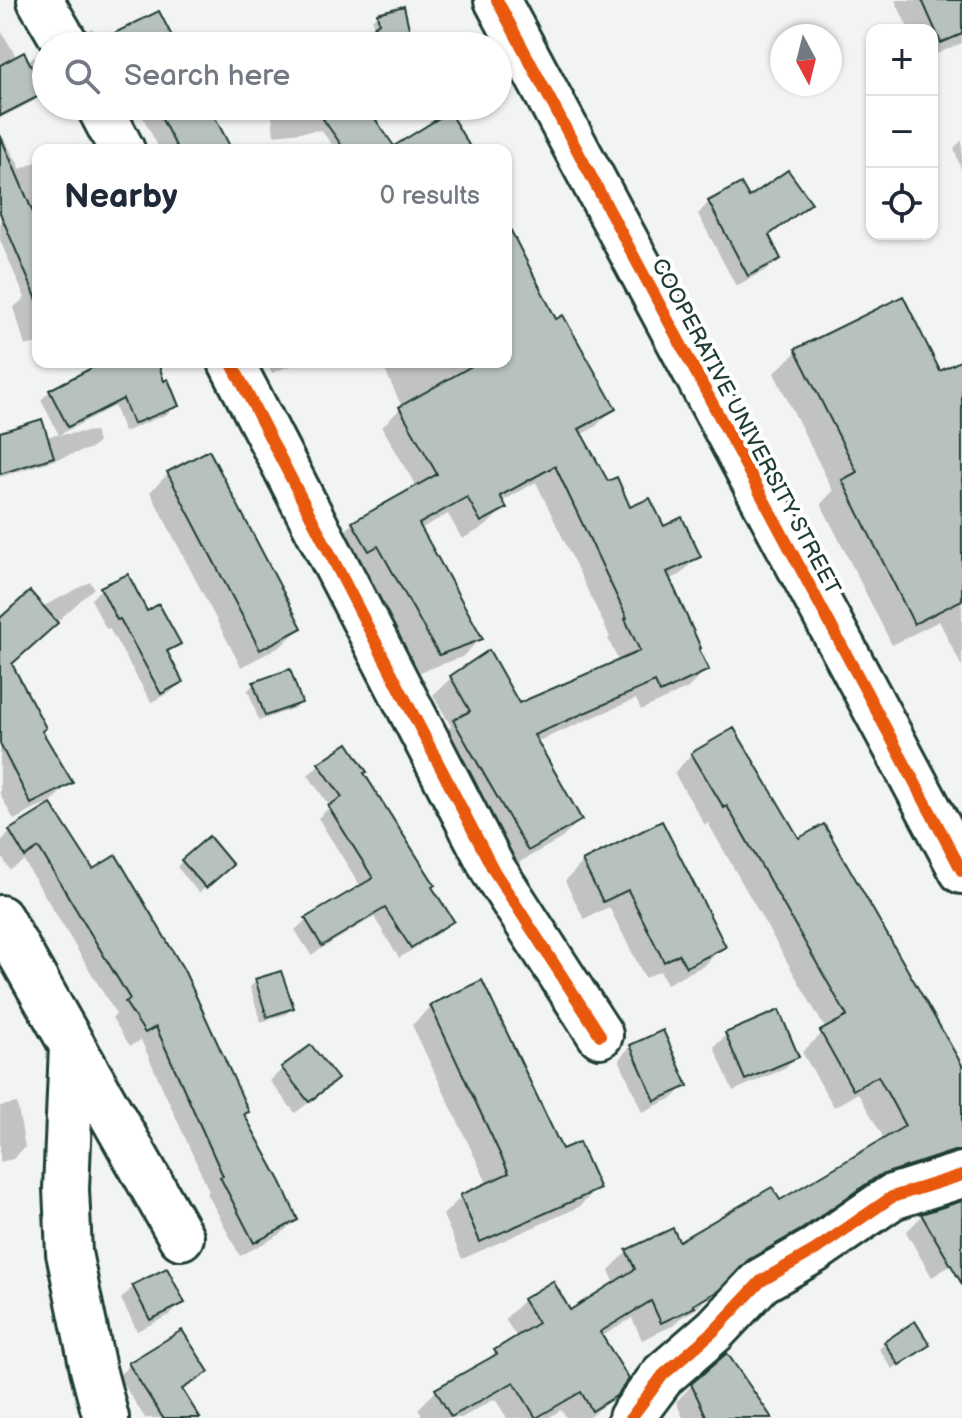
<!DOCTYPE html>
<meta charset="utf-8">
<style>
body{margin:0;font-family:"Balsamiq Sans",sans-serif;background:#f2f2f3;color:#1f2937}
.controls{position:absolute;right:24px;top:24px;display:grid;overflow:hidden;border-radius:16px;box-shadow:0 2px 6px #0004}
.controls button{width:72px;height:72px;display:grid;place-items:center;padding:0;border:0;border-bottom:2px solid #e0e1e3;background:#fff;color:#1f2937;font:40px sans-serif}
.compass{position:absolute;left:770px;top:24px;width:72px;height:72px;border-radius:50%;background:#fff;box-shadow:0 2px 6px #0004;rotate:173deg}
.list{margin:0;padding:0;list-style:none}
h2{display:flex;justify-content:space-between;align-items:center;height:104px;margin:0;padding:0 32px;font-size:34px}
h2 small{font-size:26px;font-weight:400;color:#747a83}
.icon{flex:none;width:44px;height:44px;fill:none;stroke:currentColor;stroke-width:2;stroke-linecap:round;stroke-linejoin:round}
.map{position:relative;flex:none;width:962px;height:1418px;overflow:hidden}
.search{position:absolute;background:#fff;box-shadow:0 2px 6px #0004;left:32px;top:32px;width:480px;height:88px;display:flex;align-items:center;gap:20px;box-sizing:border-box;padding:0 28px;border-radius:44px;color:#747a83;font-size:30px}
.panel{position:absolute;background:#fff;box-shadow:0 2px 6px #0004;left:32px;top:144px;width:480px;height:224px;border-radius:16px}
.map>svg:first-child{display:block}
.shadow{fill:#0003}
.building{fill:#b7c1bd;stroke:#1f3d34;stroke-width:2}
.lines{fill:none;stroke-linecap:round;stroke-linejoin:round}
.minor-casing{stroke:#1f3d34;stroke-width:50}
.minor{stroke:#fff;stroke-width:44}
.cycleway-casing{stroke:#fff;stroke-width:17}
.cycleway{stroke:#e8590c;stroke-width:12}
.labels{text-anchor:middle;stroke-width:8;stroke-linejoin:round;paint-order:stroke}
.street-label{font-size:22px;fill:#1f3d34;stroke:#fff}
</style>
<div class="map">
<svg width="962" height="1418" viewBox="0 0 962 1418">
<rect width="100%" height="100%" fill="#f2f3f3"/>
<filter id="ink" filterUnits="userSpaceOnUse"><feTurbulence type="fractalNoise" baseFrequency=".0125" numOctaves="2"/><feDisplacementMap in="SourceGraphic" scale="16" xChannelSelector="R" yChannelSelector="G"/><feConvolveMatrix kernelMatrix="1 2 1 2 8 2 1 2 1" color-interpolation-filters="sRGB"/></filter>
<g filter="url(#ink)">
<!-- shadow -->
<g class="shadow">
<path d="M895,0H962V43L932,56V30H909Z"/>
<path d="M378,14L411,46H352L374,30L372,20Z"/>
<path d="M92,28L101,46H84L81,36Z"/>
<path d="M0,29L17,58L27,61L41,54L46,61V85L40,88L42,92L34,101L0,118Z"/>
<path d="M137,106H207L223,150H160Z"/>
<path d="M271,106H363L369,128L336,150L321,130L274,135Z"/>
<path d="M0,132L21,169L38,161V343L25,346L14,307L25,298L0,240Z"/>
<path d="M962,140V172L954,148Z"/>
<path d="M76,144L79,150H62Z"/>
<path d="M748,200L810,203L798,214L767,237L779,258L768,269L736,286L698,214L709,202Z"/>
<path d="M506,225L555,321L614,408L595,427L580,435L607,484L629,510L663,528L698,556L680,575L668,580L706,670L688,688L641,710L636,699L536,742L580,820L562,838L509,868L436,740L451,726L433,695L452,677L518,705L619,662L608,639L610,637L536,482L501,502L504,508L486,526L462,539L448,514L420,529L480,639L462,657L420,672L359,563L335,541L353,523L417,488L382,427L402,407L381,362H506Z"/>
<path d="M797,351L939,374L962,362V667L939,621L892,645L821,504L833,491L774,373Z"/>
<path d="M107,362H155L163,384L176,405L167,414L124,432L114,406L59,435L41,400L50,391Z"/>
<path d="M267,362H299L272,373Z"/>
<path d="M95,431L98,442L92,448L0,477V441Z"/>
<path d="M168,474L300,628L281,646L241,667L150,492Z"/>
<path d="M90,582L94,588L10,665L40,732L70,782L53,800L14,820L0,794V629Z"/>
<path d="M101,589L146,613L178,643L167,654L181,682L171,692L151,702L109,628L106,629L91,599Z"/>
<path d="M254,684L300,703L294,708L259,721L248,690Z"/>
<path d="M692,754L799,841L962,1069V1160L781,1247L728,1277L696,1309L679,1319L674,1325L642,1340L632,1318L601,1337L614,1395L589,1418H567L561,1410L548,1418H507L495,1399L461,1418H423L418,1409L437,1390L483,1364L495,1352L517,1338L505,1319L524,1300L570,1312L615,1284L609,1270L627,1252L679,1244L779,1203L885,1140L858,1093L834,1107L802,1052L826,1030L708,823L705,825L674,773Z"/>
<path d="M319,765L362,774L451,921L440,932L399,958L374,917L311,955L295,930L306,920L361,887L318,818L330,807L308,775Z"/>
<path d="M51,807L243,1115L295,1220L281,1234L240,1256L207,1193L209,1191L141,1040L130,1046L112,1018L116,1014L24,861L10,870L0,854V842L10,832Z"/>
<path d="M182,861L225,871L199,893L177,867Z"/>
<path d="M583,862L723,946L705,965L667,984L660,971L645,978L609,907L584,919L565,881Z"/>
<path d="M256,981L291,1008L286,1014L261,1022L250,987Z"/>
<path d="M481,983L561,1152L597,1188L579,1207L462,1259L443,1215L461,1197L488,1185L412,1025L431,1007Z"/>
<path d="M726,1035L796,1056L784,1069L733,1091L714,1047Z"/>
<path d="M631,1046L685,1086L673,1098L642,1112L619,1059Z"/>
<path d="M310,1048L335,1079L323,1092L295,1113L270,1081L282,1069Z"/>
<path d="M17,1103L25,1147L13,1159L0,1162V1106Z"/>
<path d="M962,1203V1281L953,1264L932,1277L906,1232L922,1216Z"/>
<path d="M133,1287L182,1303L170,1315L137,1331L121,1299Z"/>
<path d="M885,1343L928,1345L922,1351L892,1369L879,1349Z"/>
<path d="M130,1365L206,1372L195,1383L181,1391L190,1418H145L118,1376Z"/>
<path d="M692,1385L769,1418H683L676,1402Z"/>
</g>
<!-- building -->
<g class="building">
<path d="M922,0H962V34L941,43Z"/>
<path d="M404,6L413,46H347L379,23L377,13Z"/>
<path d="M159,11L177,46H92V44Z"/>
<path d="M24,52L45,93L0,116V65Z"/>
<path d="M155,106H209L232,150H178Z"/>
<path d="M342,106H366L394,146L449,112L472,150H345L323,119Z"/>
<path d="M0,135L38,224V302L0,213Z"/>
<path d="M788,170L812,203L769,235L781,259L748,276L708,201L741,183L749,197Z"/>
<path d="M506,221L556,319L563,315L616,409L579,429L608,481L617,477L630,507L650,498L664,526L682,517L701,557L667,572L701,648L699,649L709,670L660,693L655,682L534,735L582,820L528,851L453,720L470,711L450,676L489,650L519,703L640,651L625,619L627,618L555,466L500,496L507,508L481,522L467,497L419,524L483,639L439,655L378,546L369,551L352,522L437,474L399,407L479,362H506Z"/>
<path d="M903,296L940,371L962,360V600L914,624L842,480L857,472L795,349Z"/>
<path d="M103,362H158L164,381L168,379L179,406L133,424L123,399L68,427L49,390Z"/>
<path d="M42,419L54,457L0,474V432Z"/>
<path d="M209,450L302,628L260,650L167,472Z"/>
<path d="M128,574L147,611L159,604L181,644L167,651L183,682L161,694L120,619L117,620L100,587Z"/>
<path d="M30,591L58,623L12,664L46,728L42,731L73,783L31,804L0,744V618Z"/>
<path d="M290,669L302,703L265,716L253,682Z"/>
<path d="M734,728L799,838L824,824L962,1065V1151H954L878,1176L802,1229L748,1260L718,1291L693,1305L695,1307L661,1323L651,1301L600,1332L629,1379L616,1396L592,1411L581,1392L536,1418L514,1382L451,1417L435,1389L497,1354L494,1350L538,1323L523,1299L553,1281L570,1310L635,1269L626,1250L673,1228L679,1241L772,1187L780,1200L905,1126L878,1076L853,1090L820,1031L847,1016L727,806L724,808L691,753Z"/>
<path d="M348,743L367,772L364,773L435,885L432,887L454,921L411,948L385,908L322,946L305,918L373,878L328,806L342,797L318,763Z"/>
<path d="M51,804L93,869L116,855L184,970L249,1112L244,1114L281,1182L298,1220L254,1243L220,1177L223,1176L156,1027L145,1033L125,1002L130,999L39,848L25,857L9,830Z"/>
<path d="M662,821L726,947L686,967L679,954L664,962L628,890L603,902L582,861Z"/>
<path d="M209,836L233,865L206,888L181,860Z"/>
<path d="M281,971L294,1008L267,1017L255,979Z"/>
<path d="M482,980L562,1149L579,1142L600,1189L480,1242L460,1195L509,1173L430,1005Z"/>
<path d="M779,1010L799,1057L745,1080L725,1033Z"/>
<path d="M663,1030L688,1086L655,1101L630,1045Z"/>
<path d="M311,1045L338,1079L309,1102L281,1067Z"/>
<path d="M962,1201V1284L921,1214Z"/>
<path d="M167,1268L185,1303L150,1320L132,1285Z"/>
<path d="M915,1321L930,1345L899,1365L884,1342Z"/>
<path d="M182,1330L209,1372L182,1389L200,1418H163L128,1363Z"/>
<path d="M727,1353L772,1418H707L691,1384Z"/>
</g>
<g class="lines">
<!-- minor casing -->
<g class="minor-casing">
<g id="minor">
<path d="M40,0L67,46"/>
<path d="M497,0L962,871"/>
<path d="M99,106L122,150"/>
<path d="M231,362L494,871L600,1035"/>
<path d="M0,918L181,1237"/>
<path d="M72,1046L66,1189L69,1253L93,1369L106,1418"/>
<path d="M631,1418L663,1375L715,1330L761,1281L815,1250L892,1197L962,1175"/>
</g>
</g>
<!-- minor -->
<use href="#minor" class="minor"/>
<!-- cycleway casing -->
<g class="cycleway-casing">
<g id="cycleway">
<path d="M497,0L962,871"/>
<path d="M231,362L494,871L600,1035"/>
<path d="M631,1418L663,1375L715,1330L761,1281L815,1250L892,1197L962,1175"/>
</g>
</g>
<!-- cycleway -->
<use href="#cycleway" class="cycleway"/>
</g>
</g>
<g class="labels">
<!-- street labels -->
<g class="street-label">
<text transform="translate(747 426) rotate(62)" y="8">COOPERATIVE UNIVERSITY STREET</text>
</g>
</g>
</svg>
<div class="controls">
<button>+</button>
<button>−</button>
<button><svg class="icon" aria-label="locate" viewBox="0 0 24 24"><circle cx="12" cy="12" r="6"/><path d="M12 2v4M12 18v4M2 12h4M18 12h4"/></svg></button>
</div>
<svg class="compass" viewBox="-18 -18 36 36"><path d="M0-13l5 13h-10z" fill="#e53935"/><path d="M0 13l5-13h-10z" fill="#747a83"/></svg>
<div class="search"><svg class="icon" aria-label="search" viewBox="0 0 24 24"><circle cx="10" cy="10" r="6"/><path d="M15 15l6 6"/></svg>Search here</div>
<section class="panel">
<h2>Nearby<small>0 results</small></h2>
<ul class="list">
</ul>
</section>
</div>
